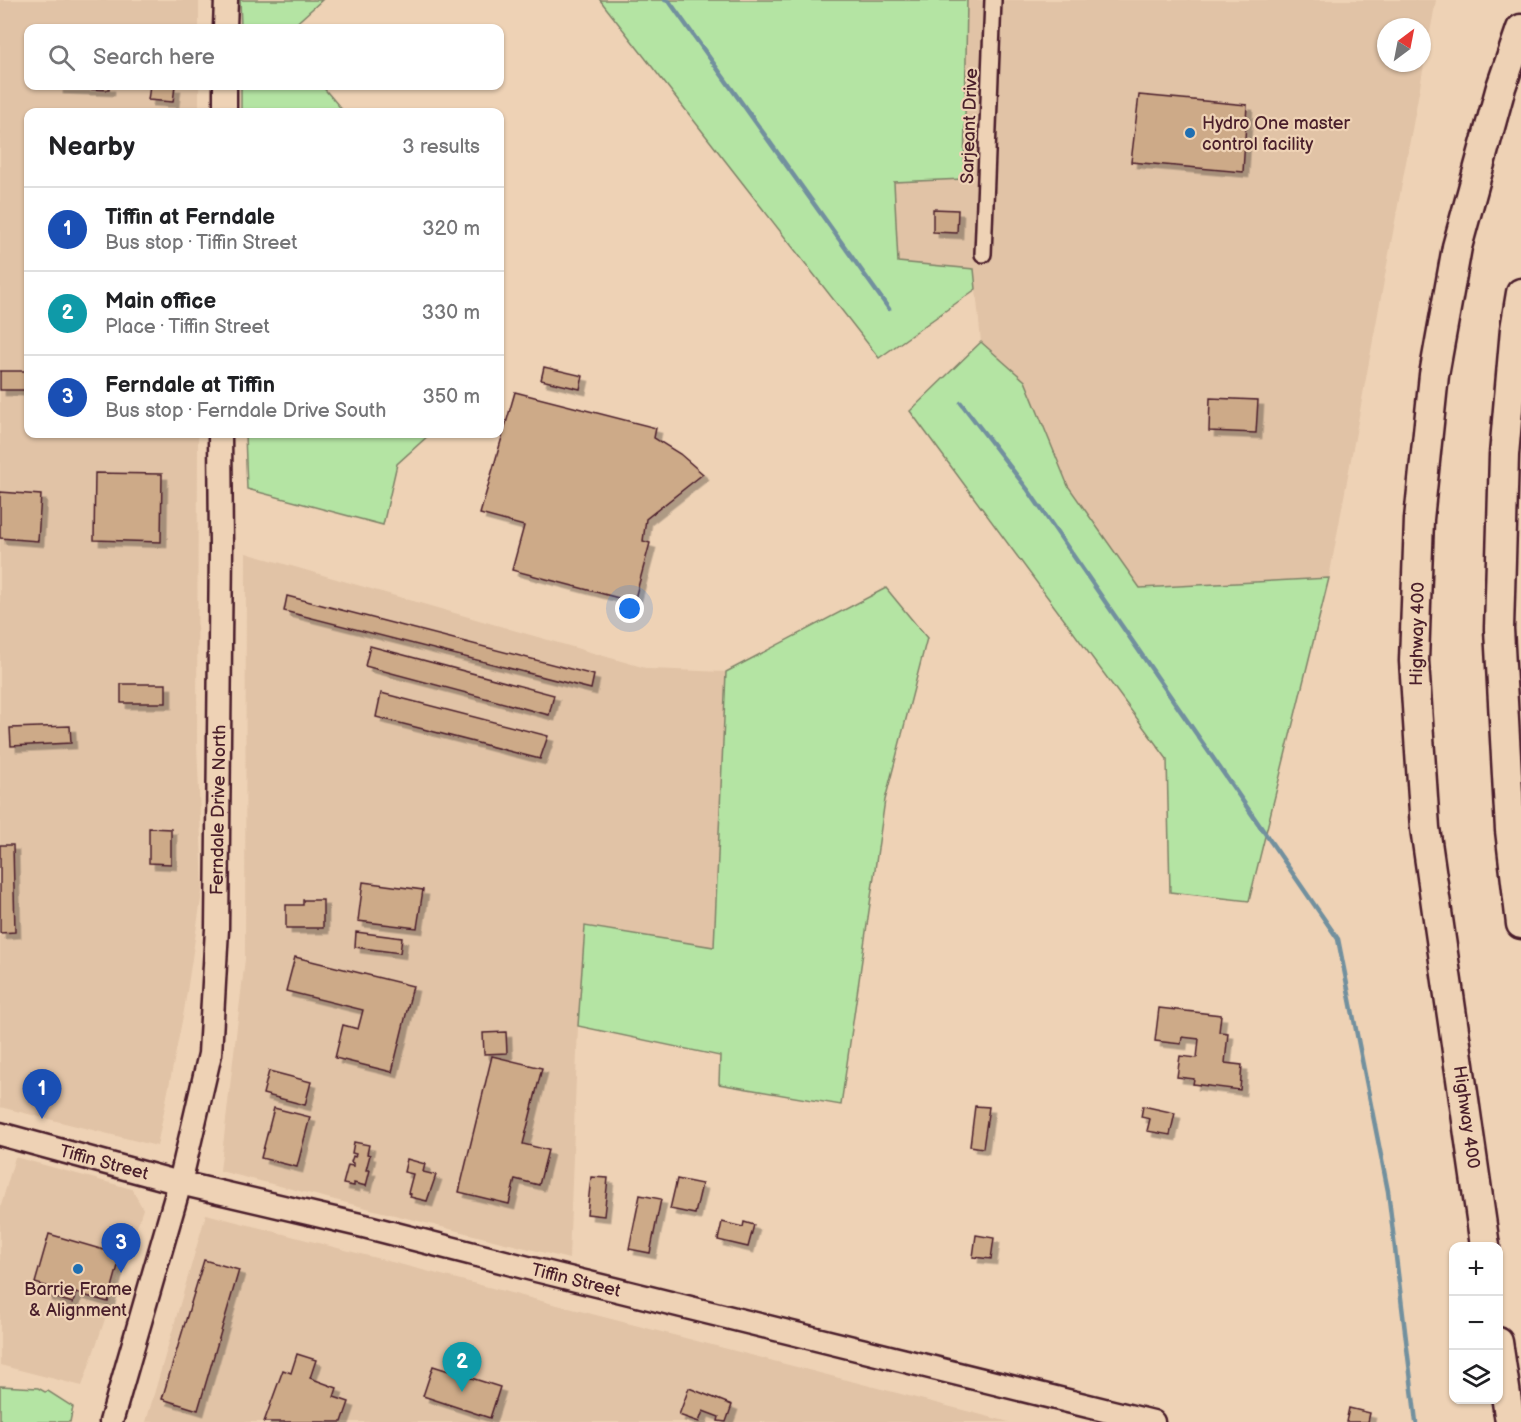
<!DOCTYPE html>
<meta charset="utf-8">
<style>
body{margin:0;font-family:"Balsamiq Sans",sans-serif;background:#f6f6f6;color:#202124}
.controls{position:absolute;right:18px;bottom:18px;display:grid;overflow:hidden;border-radius:12px;box-shadow:0 2px 4px #0004}
.controls button{width:54px;height:54px;display:grid;place-items:center;padding:0;border:0;border-bottom:2px solid #e0e0e0;background:#fff;color:#202124;font:30px sans-serif}
.compass{position:absolute;left:1377px;top:18px;width:54px;height:54px;border-radius:50%;background:#fff;box-shadow:0 2px 4px #0004;rotate:32deg}
.you{position:absolute;left:630px;top:609px;width:21px;height:21px;margin:-15px;border:4px solid #fff;border-radius:50%;background:#1a73e8;box-shadow:0 0 0 9px #1a73e833}
.badge{display:grid;place-items:center;width:39px;height:39px;border-radius:50%;background:#db2777;color:#fff;font-size:20px;font-weight:700}
.pin{position:absolute;translate:-50% -50px;filter:drop-shadow(0 2px 3px #0008)}
.pin::after{content:'';position:absolute;top:32px;width:21px;height:18px;background:inherit;clip-path:polygon(0 0,100% 0,50% 100%)}
.list{margin:0;padding:0;list-style:none}
h2{display:flex;justify-content:space-between;align-items:center;height:78px;margin:0;padding:0 24px;font-size:26px}
h2 small{font-size:20px;font-weight:400;color:#757577}
.list li{display:grid;grid-template-columns:39px 1fr auto;gap:18px;align-items:center;box-sizing:border-box;height:84px;padding:0 24px;border-top:2px solid #e0e0e0}
.list b{display:block;font-size:22px;white-space:nowrap}
.list p{margin:0;font-size:20px;white-space:nowrap;color:#757577}
.list em{font-size:20px;font-style:normal;color:#757577}
.icon{flex:none;width:33px;height:33px;fill:none;stroke:currentColor;stroke-width:2;stroke-linecap:round;stroke-linejoin:round}
.map{position:relative;flex:none;width:1521px;height:1422px;overflow:hidden}
.search{position:absolute;background:#fff;box-shadow:0 2px 4px #0004;left:24px;top:24px;width:480px;height:66px;display:flex;align-items:center;gap:15px;box-sizing:border-box;padding:0 21px;border-radius:12px;color:#757577;font-size:22px}
.panel{position:absolute;background:#fff;box-shadow:0 2px 4px #0004;left:24px;top:108px;width:480px;height:330px;border-radius:12px}
.map>svg:first-child{display:block}
.built{fill:#e1c3a6;fill-rule:evenodd}
.green{fill:#b4e4a3;stroke:#7f8267;stroke-width:1.5}
.lines{fill:none;stroke-linecap:round;stroke-linejoin:round}
.stream{stroke:#72909e;stroke-width:4.5}
.building{fill:#cdaa88;stroke:#4a1f2b;stroke-width:1.5;filter:url(#shadow)}
.street-casing{stroke:#4a1f2b;stroke-width:20}
.secondary-casing{stroke:#4a1f2b;stroke-width:27}
.highway-casing{stroke:#4a1f2b;stroke-width:33}
.street{stroke:#eed2b5;stroke-width:15}
.secondary{stroke:#eed2b5;stroke-width:22}
.highway{stroke:#eed2b5;stroke-width:28}
.poi-dot{fill:#1f6fb2;stroke:#eed2b5;stroke-width:2}
.labels{text-anchor:middle;stroke-width:4.5;stroke-linejoin:round;paint-order:stroke}
.poi-label{font-size:18px;fill:#4a1f2b;stroke:#eed2b5;text-anchor:start}
.street-label{font-size:18px;fill:#4a1f2b;stroke:#eed2b5}
</style>
<div class="map">
<svg width="1521" height="1422" viewBox="0 0 1521 1422">
<defs>
<filter id="shadow"><feDropShadow dx="5.5" dy="5.5" stdDeviation="0" flood-color="#0004"/></filter>
</defs>
<rect width="100%" height="100%" fill="#eed2b5"/>
<filter id="ink" filterUnits="userSpaceOnUse"><feTurbulence type="fractalNoise" baseFrequency=".0167" numOctaves="2"/><feDisplacementMap in="SourceGraphic" scale="12" xChannelSelector="R" yChannelSelector="G"/><feConvolveMatrix kernelMatrix="1 2 1 2 8 2 1 2 1" color-interpolation-filters="sRGB"/></filter>
<g filter="url(#ink)">
<!-- built -->
<g class="built">
<path d="M0,0H199V28H28V86H199V112H28V434H198L197,744L203,886L184,1011L157,1146L0,1107Z"/>
<path d="M967,0H1436L1329,578L1140,588L1068,486L1025,381L981,342L974,269L898,262L894,181L964,179ZM1386,27H1422V63H1386Z"/>
<path d="M246,553L649,669L726,672L714,947L585,926L578,1026L569,1259L220,1171L245,959Z"/>
<path d="M15,1157L132,1189L143,1209L82,1386L0,1365V1209Z"/>
<path d="M206,1214L1009,1422H146Z"/>
</g>
<!-- green -->
<g class="green">
<path d="M240,0H322L291,28H241Z"/>
<path d="M600,0H967L964,179L894,182L898,262L974,269L976,289L879,358Z"/>
<path d="M241,86H322L344,112H241Z"/>
<path d="M981,342L1025,381L1068,486L1140,588L1329,578L1249,901L1170,892L1167,759L910,411Z"/>
<path d="M245,434H430L397,464L383,525L247,489Z"/>
<path d="M886,588L927,638L885,800L841,1105L719,1084L720,1056L578,1026L585,926L714,947L726,672Z"/>
<path d="M0,1386L38,1388L45,1392L48,1391L73,1407L70,1422H0Z"/>
</g>
<g class="lines">
<!-- stream -->
<g class="stream">
<path d="M665,0L669,1L889,309"/>
<path d="M961,403L1028,490L1338,939L1388,1191L1416,1422"/>
</g>
</g>
<!-- building -->
<g class="building">
<path d="M58,86H109V90L58,88Z"/>
<path d="M150,86H175L173,102L148,100Z"/>
<path d="M1139,95L1247,105L1243,172L1131,162Z"/>
<path d="M933,209L958,210L957,233L933,232Z"/>
<path d="M544,367L583,376L580,389L541,380Z"/>
<rect x="0" y="371" width="28" height="19"/>
<path d="M515,392L656,428L654,438L680,454L703,474L646,519L643,541L650,543L634,602L512,570L524,526L480,514Z"/>
<path d="M1210,398L1258,400L1256,433L1209,431Z"/>
<path d="M95,473L162,474L161,542L94,540Z"/>
<path d="M0,492L41,495L38,541L0,538Z"/>
<path d="M287,596L594,675L591,689L284,611Z"/>
<path d="M370,646L554,695L549,715L365,666Z"/>
<rect x="121" y="684" width="45" height="19"/>
<path d="M381,693L548,736L540,759L376,717Z"/>
<path d="M70,726L71,743L11,746L10,728Z"/>
<path d="M149,828L171,829V864L149,863Z"/>
<path d="M0,845H13L15,932L0,933Z"/>
<path d="M363,882L423,890L417,928L358,921Z"/>
<path d="M303,900H323V928H286V905H303Z"/>
<path d="M356,932L402,938L400,953L355,947Z"/>
<path d="M295,957L413,986L392,1072L335,1058L343,1025L358,1029L363,1010L286,991Z"/>
<path d="M1159,1008L1221,1015L1219,1032L1228,1033L1225,1063L1242,1065L1240,1090L1193,1084L1194,1079L1177,1077L1180,1056L1197,1058L1199,1039L1182,1037L1181,1044L1155,1041Z"/>
<path d="M506,1032L507,1053L484,1054L483,1033Z"/>
<path d="M492,1056L542,1068L523,1144L548,1150L539,1185L515,1179L509,1204L459,1192Z"/>
<path d="M269,1071L311,1082L305,1105L263,1094Z"/>
<path d="M975,1106L989,1107L983,1148L970,1146Z"/>
<path d="M1143,1106L1175,1113L1170,1135L1147,1131L1150,1119L1141,1117Z"/>
<path d="M274,1108L310,1117L297,1167L261,1158Z"/>
<path d="M354,1142L369,1145L367,1154L370,1155L366,1170H370L366,1186L354,1183V1186L343,1184L348,1165L353,1166V1163L351,1162L353,1156L355,1157L356,1154L352,1153Z"/>
<path d="M407,1159L425,1164L423,1172L436,1175L427,1201L410,1197L411,1194L408,1193L413,1174L404,1172Z"/>
<path d="M591,1177L608,1178L604,1216L587,1214Z"/>
<path d="M677,1179L702,1184L695,1214L670,1209Z"/>
<path d="M640,1195L661,1199L650,1253L629,1249Z"/>
<path d="M722,1222L743,1227L744,1222L754,1225L748,1247L718,1240Z"/>
<path d="M49,1234L121,1255L108,1302L76,1293L73,1303L46,1295L49,1287L35,1283Z"/>
<path d="M976,1235L994,1238L991,1259L973,1257Z"/>
<path d="M204,1260L239,1270L198,1410L162,1399Z"/>
<path d="M297,1354L316,1360L310,1378L337,1388L334,1397L349,1402L342,1422H264L283,1370L291,1373Z"/>
<path d="M433,1366L500,1387L490,1418L423,1396Z"/>
<path d="M689,1388L732,1405L726,1422L718,1421L719,1417L703,1411L699,1422L679,1415Z"/>
<path d="M1349,1408L1370,1413L1368,1422H1346Z"/>
</g>
<g class="lines">
<!-- street casing -->
<g class="street-casing">
<path id="street" d="M983,254L993,0"/>
</g>
<!-- secondary casing -->
<g class="secondary-casing">
<g id="secondary">
<path d="M225,28L226,0"/>
<path d="M225,112V86"/>
<path d="M0,1134L180,1183L364,1226L528,1268L1153,1422"/>
<path d="M111,1422L180,1183L210,1054L217,929L221,547L220,434"/>
</g>
</g>
<!-- highway casing -->
<g class="highway-casing">
<g id="highway">
<path d="M1521,293L1515,329L1504,455L1499,629L1510,830L1521,924"/>
<path d="M1485,1246L1425,828L1414,661L1419,519L1434,375L1457,247L1501,87L1521,29"/>
<path d="M1498,1342L1510,1422"/>
</g>
</g>
<!-- street -->
<use href="#street" class="street"/>
<!-- secondary -->
<use href="#secondary" class="secondary"/>
<!-- highway -->
<use href="#highway" class="highway"/>
</g>
</g>
<!-- markers -->
<g class="poi-dot">
<circle cx="1190" cy="133" r="6"/>
<circle cx="78" cy="1269" r="6"/>
</g>
<g class="labels">
<!-- poi labels -->
<g class="poi-label">
<text x="1202" y="129">Hydro One master<tspan x="1202" dy="21">control facility</tspan></text>
<text x="78" y="1295" text-anchor="middle">Barrie Frame<tspan x="78" dy="21">&amp; Alignment</tspan></text>
</g>
<!-- street labels -->
<g class="street-label">
<text transform="translate(969 126) rotate(-88)" y="6">Sarjeant Drive</text>
<text transform="translate(1417 634) rotate(-89)" y="6">Highway 400</text>
<text transform="translate(218 810) rotate(-89)" y="6">Ferndale Drive North</text>
<text transform="translate(1467 1117) rotate(82)" y="6">Highway 400</text>
<text transform="translate(104 1162) rotate(15)" y="6">Tiffin Street</text>
<text transform="translate(576 1280) rotate(14)" y="6">Tiffin Street</text>
</g>
</g>
</svg>
<div class="controls">
<button>+</button>
<button>−</button>
<button><svg class="icon" aria-label="layers" viewBox="0 0 24 24"><path d="M12 4l9 5-9 5-9-5zM3 14l9 5 9-5"/></svg></button>
</div>
<svg class="compass" viewBox="-18 -18 36 36"><path d="M0-13l5 13h-10z" fill="#e53935"/><path d="M0 13l5-13h-10z" fill="#757577"/></svg>
<div class="you"></div>
<div class="pin badge" style="left:42px;top:1119px;background:#1a4fb4">1</div>
<div class="pin badge" style="left:462px;top:1392px;background:#0f9aa8">2</div>
<div class="pin badge" style="left:121px;top:1273px;background:#1a4fb4">3</div>
<div class="search"><svg class="icon" aria-label="search" viewBox="0 0 24 24"><circle cx="10" cy="10" r="6"/><path d="M15 15l6 6"/></svg>Search here</div>
<section class="panel">
<h2>Nearby<small>3 results</small></h2>
<ul class="list">
<li><span class="badge" style="background:#1a4fb4">1</span><div><b>Tiffin at Ferndale</b><p>Bus stop · Tiffin Street</p></div><em>320 m</em></li>
<li><span class="badge" style="background:#0f9aa8">2</span><div><b>Main office</b><p>Place · Tiffin Street</p></div><em>330 m</em></li>
<li><span class="badge" style="background:#1a4fb4">3</span><div><b>Ferndale at Tiffin</b><p>Bus stop · Ferndale Drive South</p></div><em>350 m</em></li>
</ul>
</section>
</div>
